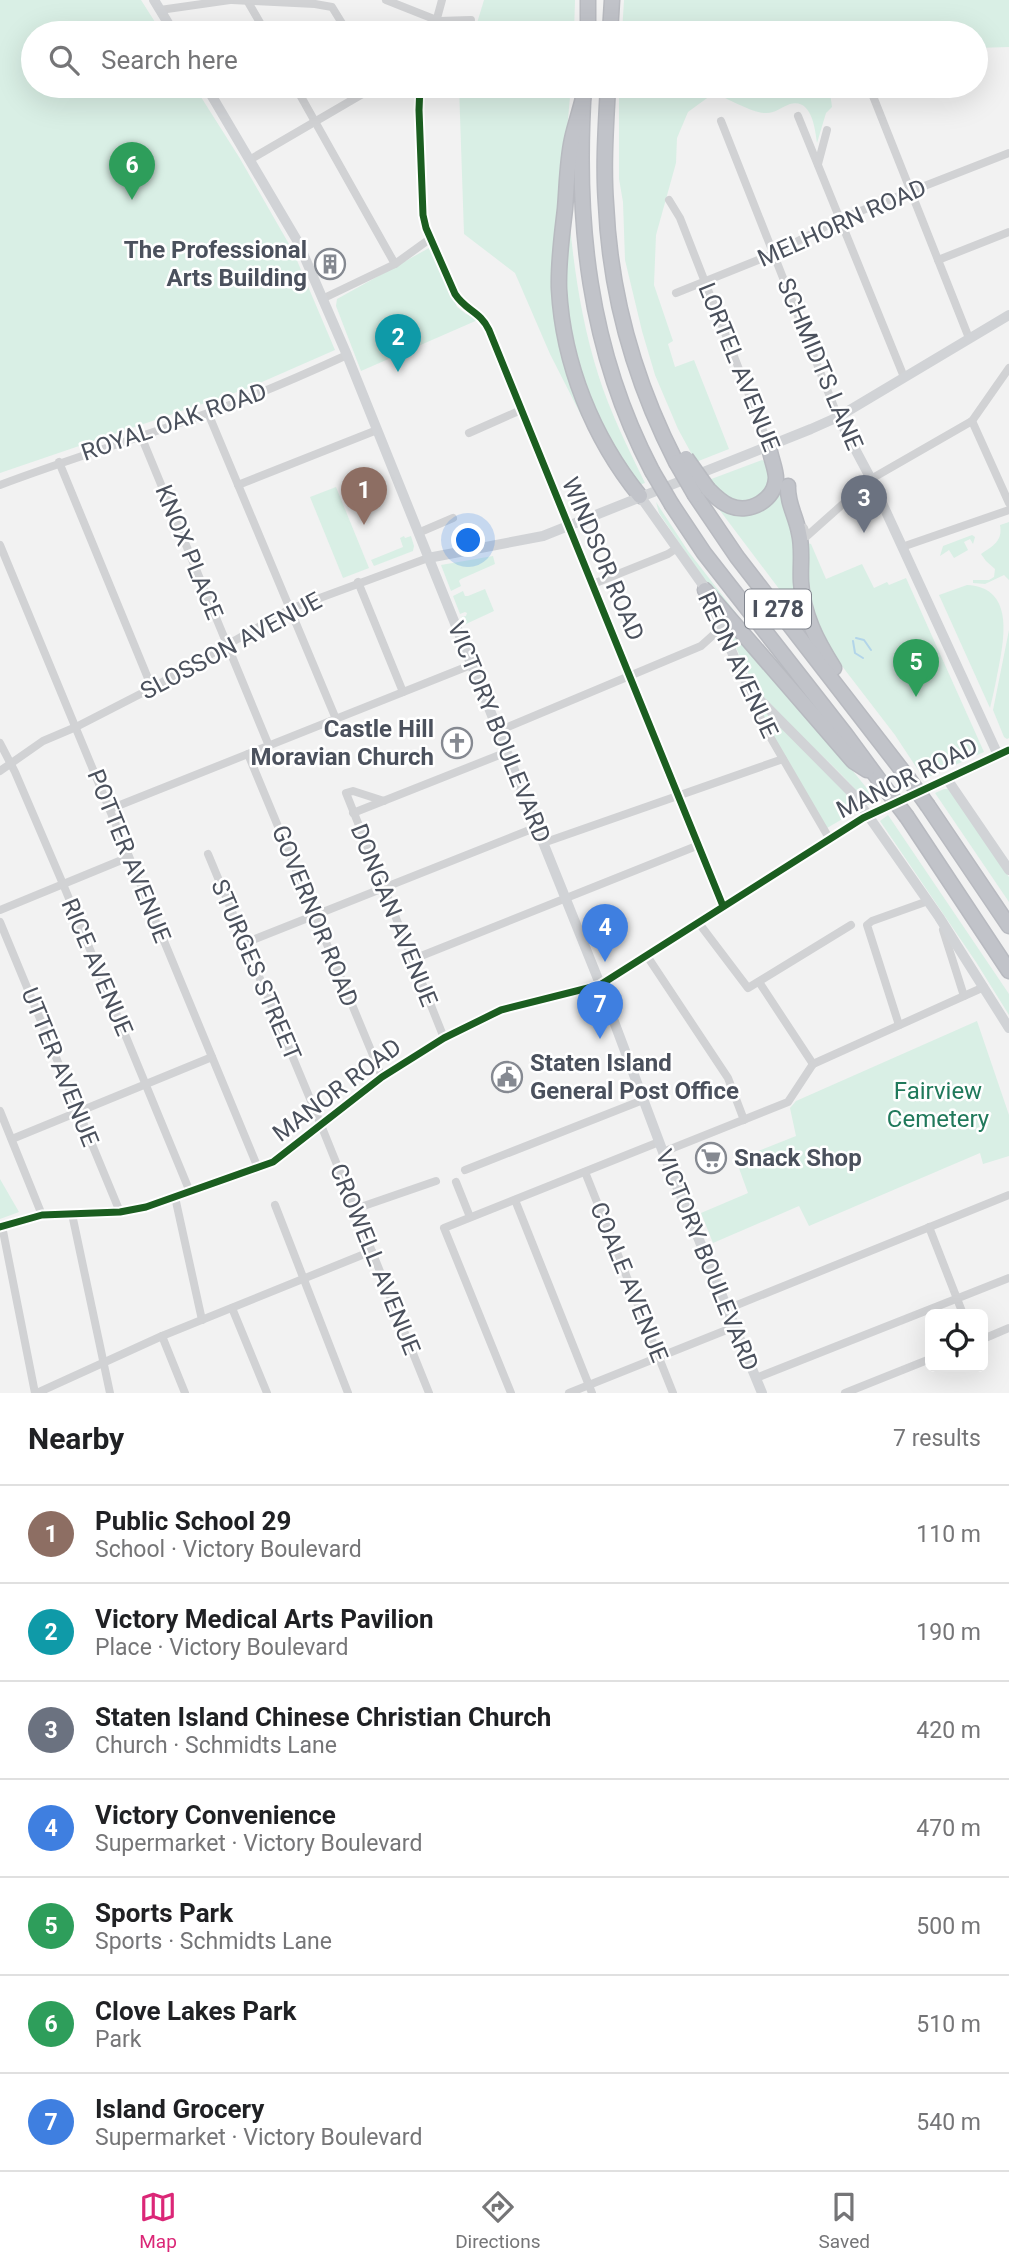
<!DOCTYPE html>
<meta charset="utf-8">
<style>
body{margin:0;font-family:Roboto,sans-serif;background:#f6f6f6;color:#202124}
.controls{position:absolute;right:21px;bottom:21px;display:grid;overflow:hidden;border-radius:10px;box-shadow:0 7px 28px #0002}
.controls button{width:63px;height:63px;display:grid;place-items:center;padding:0;border:0;border-bottom:2px solid #e0e0e0;background:#fff;color:#202124;font:35px sans-serif}
.you{position:absolute;left:469px;top:541px;width:24px;height:24px;margin:-18px;border:5px solid #fff;border-radius:50%;background:#1a73e8;box-shadow:0 0 0 10px #1a73e833}
.badge{display:grid;place-items:center;width:46px;height:46px;border-radius:50%;background:#db2777;color:#fff;font-size:23px;font-weight:700}
.pin{position:absolute;translate:-50% -58px;filter:drop-shadow(0 2px 4px #0008)}
.pin::after{content:'';position:absolute;top:37px;width:24px;height:21px;background:inherit;clip-path:polygon(0 0,100% 0,50% 100%)}
.list{margin:0;padding:0;list-style:none}
h2{display:flex;justify-content:space-between;align-items:center;height:91px;margin:0;padding:0 28px;font-size:30px}
h2 small{font-size:23px;font-weight:400;color:#757577}
.list li{display:grid;grid-template-columns:46px 1fr auto;gap:21px;align-items:center;box-sizing:border-box;height:98px;padding:0 28px;border-top:2px solid #e0e0e0}
.list b{display:block;font-size:26px;white-space:nowrap}
.list p{margin:0;font-size:23px;white-space:nowrap;color:#757577}
.list em{font-size:23px;font-style:normal;color:#757577}
.icon{flex:none;width:38px;height:38px;fill:none;stroke:currentColor;stroke-width:2;stroke-linecap:round;stroke-linejoin:round}
.map{position:relative;flex:none;width:1009px;height:1393px;overflow:hidden}
.search{position:absolute;background:#fff;box-shadow:0 7px 28px #0002;left:21px;right:21px;top:21px;height:77px;display:flex;align-items:center;gap:18px;box-sizing:border-box;padding:0 24px;border-radius:38px;color:#757577;font-size:26px}
.sheet{height:777px;background:#fff}
nav{display:flex;justify-content:space-around;align-items:center;box-sizing:border-box;height:98px;border-top:2px solid #e0e0e0;background:#fff;font-size:19px;color:#757577}
nav a{display:grid;justify-items:center;gap:4px}
nav .on{color:#db2777}
.map>svg:first-child{display:block}
.green{fill:#d9efe5}
.lines{fill:none;stroke-linecap:round;stroke-linejoin:round}
.stream{stroke:#b2d5e9;stroke-width:2}
.highway-casing{stroke:#b8bac0;stroke-width:17}
.street{stroke:#d1d2d4;stroke-width:8}
.secondary{stroke:#d1d3d6;stroke-width:10}
.highway{stroke:#c1c3c9;stroke-width:14}
.highway-bridge-casing{stroke:#b8bac0;stroke-width:17;stroke-linecap:butt}
.highway-bridge{stroke:#c1c3c9;stroke-width:14}
.cycleway-casing{stroke:#fff;stroke-width:11}
.cycleway{stroke:#1b5e20;stroke-width:7}
.labels{text-anchor:middle;stroke-width:5;stroke-linejoin:round;paint-order:stroke}
.shield{fill:#fff;stroke:#81858e;stroke-width:2}
.shield-label{font-size:23px;font-weight:bold;fill:#4b515d}
.street-label{font-size:24px;fill:#4b515d;stroke:#fff}
.poi-label{font-size:24px;font-weight:bold;fill:#4b515d;stroke:#fff;text-anchor:end}
.park-label{font-size:24px;fill:#20795b;stroke:#fff}
</style>
<div class="map">
<svg width="1009" height="1393" viewBox="0 0 1009 1393">
<rect width="100%" height="100%" fill="#f2f2f2"/>
<!-- green -->
<g class="green">
<path d="M0,0H141L162,33H33V86H194L239,157L293,251L335,350L246,389L0,473Z"/>
<path d="M484,0H575L574,33H474Z"/>
<path d="M624,0H1009V47L976,48V33H622Z"/>
<path d="M459,86H571L558,230L562,347L628,489L626,490L581,415L550,354L515,273L464,234Z"/>
<path d="M619,86H829L832,107L826,113L817,143C815,129 812,98 790,104C782,107 774,114 765,113C752,113 727,98 714,93L688,112L677,138L676,163L656,235L654,285L673,341L668,344L675,367L694,360L729,449L696,462L678,429L655,375L642,331L625,260L623,202L619,179Z"/>
<path d="M570,226C575,277 583,326 598,374C610,412 628,448 645,483L639,485L614,448L594,405L581,383L565,316L566,228Z"/>
<path d="M429,248L433,250L457,307L466,314L480,319L361,371L336,306L337,299Z"/>
<path d="M762,460L766,462L772,478L760,498L736,504L706,481Z"/>
<path d="M779,483L798,541L807,626L715,504L741,513Z"/>
<path d="M336,487L369,568L343,578L310,497Z"/>
<path d="M656,502L688,551L790,683L714,594L659,513Z"/>
<path d="M793,503L808,543L811,544L826,579L862,564L874,588L887,582L889,585L906,578L984,752L924,779L895,735L832,653L811,611Z"/>
<path d="M1009,522V580L1004,575L985,584L973,583V580H989L994,577L995,569L986,561L981,554C993,546 1003,541 1000,525Z"/>
<path d="M972,535L975,537L973,544L970,539L964,542L968,550L954,558L949,550L940,556L943,546Z"/>
<path d="M404,536L405,538L411,536L414,546L413,551L374,566L371,560L403,547L400,538Z"/>
<path d="M493,556L495,564L461,579L459,581L461,586L451,591L441,565Z"/>
<path d="M967,585C1009,587 1006,627 1000,660C997,676 994,692 990,708L939,595Z"/>
<path d="M485,589L494,611L466,624L465,618L464,624L461,617L466,616L467,613L465,612L460,614L453,596L463,591L465,596H468Z"/>
<path d="M1009,630V738L1007,739L1004,737L993,710Z"/>
<path d="M730,631L808,715L877,801L868,805C836,763 792,733 760,692C747,675 739,654 730,634Z"/>
<path d="M761,708L841,786L858,810L827,828L765,723L759,709Z"/>
<path d="M944,789H949L1009,877V902L935,793Z"/>
<path d="M888,815L1009,994V1015L976,962L880,821Z"/>
<path d="M977,1021L1009,1115V1156L983,1164L980,1153L809,1226L799,1206L713,1243L701,1213L748,1193L736,1160L796,1136L790,1108L796,1101Z"/>
<path d="M0,1179L19,1212L0,1219Z"/>
</g>
<g class="lines">
<!-- stream -->
<g class="stream">
<path d="M856,638L864,640L871,650"/>
<path d="M853,641L855,653L863,658"/>
</g>
<!-- highway casing -->
<g class="highway-casing">
<g id="highway">
<path d="M588,33V0"/>
<path d="M610,33L612,0"/>
<path d="M584,86C575,221 588,349 652,471"/>
<path d="M608,86C606,125 603,165 606,204C610,294 635,382 676,462"/>
<path d="M583,98C580,111 575,125 572,139C567,162 567,186 565,209C562,235 558,262 559,289C563,364 593,438 640,496"/>
<path d="M788,486C787,503 796,516 799,533C803,549 800,566 801,582C803,615 817,641 834,668"/>
<path d="M708,489C715,496 722,503 730,506C750,514 775,500 776,478C776,469 770,456 769,446"/>
<path d="M695,495L737,557L908,778"/>
<path d="M672,505L704,553L846,735L885,788"/>
<path d="M705,590L853,761L867,770"/>
<path d="M928,806L1009,926"/>
<path d="M907,817L1009,971"/>
</g>
</g>
<!-- street -->
<g class="street">
<path d="M232,0L315,4L332,7L348,33"/>
<path d="M386,0L439,21L471,20"/>
<path d="M248,2L266,33"/>
<path d="M160,10L230,0"/>
<path d="M433,33L442,0"/>
<path d="M295,86L395,264"/>
<path d="M420,86L419,110L423,215L426,228L455,294C466,311 480,311 489,330L723,906"/>
<path d="M869,86L969,338"/>
<path d="M798,116L904,377"/>
<path d="M721,121L838,417"/>
<path d="M251,159L371,89C385,86 397,93 411,92C420,92 434,87 445,86"/>
<path d="M818,164L827,130"/>
<path d="M669,200L680,218L769,446"/>
<path d="M938,260L1009,232"/>
<path d="M676,293L773,254L840,219L1009,153"/>
<path d="M322,299L395,264L431,238"/>
<path d="M208,413L336,719"/>
<path d="M972,421L1009,503"/>
<path d="M469,433L521,410"/>
<path d="M141,436L269,746"/>
<path d="M59,462L152,688"/>
<path d="M0,485C69,459 139,438 208,413C255,396 301,376 347,355"/>
<path d="M238,485L377,430"/>
<path d="M804,528L807,536L871,479L972,421L1009,368"/>
<path d="M418,533L453,518"/>
<path d="M0,545L258,1168"/>
<path d="M902,547L1009,510"/>
<path d="M358,582L403,692"/>
<path d="M593,584L668,554L677,548"/>
<path d="M749,691L765,728L829,838"/>
<path d="M498,731L701,646L721,628"/>
<path d="M0,743L15,772L63,884L190,1192"/>
<path d="M248,754L382,1077"/>
<path d="M0,771L43,741L76,727L152,688L290,609L428,558"/>
<path d="M384,801L353,791L346,793L444,1038"/>
<path d="M110,809L471,665"/>
<path d="M353,813L507,752"/>
<path d="M543,843L783,759"/>
<path d="M208,854L321,1125L429,1393"/>
<path d="M0,910L129,857"/>
<path d="M0,922L120,1212"/>
<path d="M698,922L748,988L851,925"/>
<path d="M943,930L964,996"/>
<path d="M245,943L537,827"/>
<path d="M647,956L728,1078L744,1120"/>
<path d="M411,960L699,845"/>
<path d="M759,982L813,1064"/>
<path d="M899,1025L867,925L872,921L928,901"/>
<path d="M813,1064L984,987"/>
<path d="M0,1111L42,1215"/>
<path d="M12,1139L212,1057"/>
<path d="M663,1152L788,1102L813,1064"/>
<path d="M465,1170L643,1100"/>
<path d="M585,1172L673,1393"/>
<path d="M456,1182L470,1217"/>
<path d="M175,1197L202,1320"/>
<path d="M515,1200L592,1393"/>
<path d="M275,1205L348,1393"/>
<path d="M355,1209L436,1181"/>
<path d="M72,1214L110,1393"/>
<path d="M2,1226L35,1393"/>
<path d="M929,1227L963,1314"/>
<path d="M232,1308L267,1393"/>
<path d="M727,1309L1009,1195"/>
<path d="M162,1336L185,1393"/>
<path d="M983,1339L1009,1328"/>
<path d="M756,1378L1009,1278"/>
<path d="M37,1393L162,1336L372,1251"/>
<path d="M511,1393L444,1228L659,1142"/>
<path d="M569,1393L734,1327"/>
<path d="M845,1393L930,1359"/>
</g>
<!-- secondary -->
<g class="secondary">
<path d="M154,0L174,33"/>
<path d="M206,86L298,242L347,355L598,979L663,1152L762,1393"/>
<path d="M838,417L871,479L998,755"/>
<path d="M640,496L703,585L741,673L753,693L853,794L939,917L1009,1028"/>
<path d="M428,558L543,536L811,429L838,417L1009,315"/>
<path d="M947,779L1009,870"/>
<path d="M0,1227L42,1215L120,1212L146,1207L273,1162L382,1077L444,1038L501,1010L600,985L863,818L1009,750"/>
</g>
<!-- highway -->
<use href="#highway" class="highway"/>
<!-- highway-bridge casing -->
<g class="highway-bridge-casing">
<g id="highway-bridge">
<path d="M686,458L708,489"/>
<path d="M676,462L695,495"/>
<path d="M652,471L672,505"/>
<path d="M908,778L928,806"/>
<path d="M885,788L907,817"/>
</g>
</g>
<!-- highway-bridge -->
<use href="#highway-bridge" class="highway-bridge"/>
<!-- cycleway casing -->
<g class="cycleway-casing">
<g id="cycleway">
<path d="M420,86L419,110L423,215L426,228L455,294C466,311 480,311 489,330L723,906"/>
<path d="M0,1227L42,1215L120,1212L146,1207L273,1162L382,1077L444,1038L501,1010L600,985L863,818L1009,750"/>
</g>
</g>
<!-- cycleway -->
<use href="#cycleway" class="cycleway"/>
</g>
<!-- icons -->
<defs>
<g id="building-ring" transform="scale(1.575)"><circle r="9.5" fill="#fff" stroke="#858991" stroke-width="1.5"/><path d="M-4-6H4V6H1V3H-1V6H-4ZM-2.5-4.3h1.7v1.8h-1.7ZM.8-4.3h1.7v1.8H.8ZM-2.5-1h1.7V.8h-1.7ZM.8-1h1.7V.8H.8Z" fill="#858991"/></g>
<g id="church-ring" transform="scale(1.575)"><circle r="9.5" fill="#fff" stroke="#858991" stroke-width="1.5"/><path d="M-1.2-6h2.4v3.5h3.3v2.4h-3.3V6h-2.4V-.1h-3.3v-2.4h3.3Z" fill="#858991"/></g>
<g id="civic-ring" transform="scale(1.575)"><circle r="9.5" fill="#fff" stroke="#858991" stroke-width="1.5"/><path d="M-.6-6.5H3V-4.5H.6V-3L4-1V1h2V6H-6V1h2V-1L-.6-3ZM-1.2 2.5V6h2.4V2.5Z" fill="#858991"/></g>
<g id="supermarket-ring" transform="scale(1.575)"><circle r="9.5" fill="#fff" stroke="#858991" stroke-width="1.5"/><path d="M-6-5.5h2.5l.6 2H6L4.5 2H-2.5L-4.4-4H-6ZM-1.5 3.2a1.3 1.3 0 1 0 .1 0ZM3 3.2a1.3 1.3 0 1 0 .1 0Z" fill="#858991"/></g>
</defs>
<g fill-rule="evenodd">
<use href="#building-ring" x="330" y="264"/>
<use href="#church-ring" x="457" y="743"/>
<use href="#civic-ring" x="507" y="1077"/>
<use href="#supermarket-ring" x="711" y="1158"/>
</g>
<g class="labels">
<!-- shield labels -->
<rect class="shield" x="745" y="589.5" width="66" height="39" rx="5"/>
<g class="shield-label">
<text x="778" y="617">I 278</text>
</g>
<!-- street labels -->
<g class="street-label">
<text transform="translate(842 223) rotate(-24)" y="8">MELHORN ROAD</text>
<text transform="translate(820 364) rotate(67)" y="8">SCHMIDTS LANE</text>
<text transform="translate(739 367) rotate(68)" y="8">LORTEL AVENUE</text>
<text transform="translate(174 422) rotate(-19)" y="8">ROYAL OAK ROAD</text>
<text transform="translate(189 552) rotate(68)" y="8">KNOX PLACE</text>
<text transform="translate(603 559) rotate(67)" y="8">WINDSOR ROAD</text>
<text transform="translate(231 646) rotate(-28)" y="8">SLOSSON AVENUE</text>
<text transform="translate(738 665) rotate(65)" y="8">REON AVENUE</text>
<text transform="translate(499 732) rotate(68)" y="8">VICTORY BOULEVARD</text>
<text transform="translate(907 778) rotate(-26)" y="8">MANOR ROAD</text>
<text transform="translate(129 856) rotate(68)" y="8">POTTER AVENUE</text>
<text transform="translate(394 915) rotate(68)" y="8">DONGAN AVENUE</text>
<text transform="translate(315 916) rotate(68)" y="8">GOVERNOR ROAD</text>
<text transform="translate(97 967) rotate(67)" y="8">RICE AVENUE</text>
<text transform="translate(256 970) rotate(67)" y="8">STURGES STREET</text>
<text transform="translate(60 1067) rotate(68)" y="8">UTTER AVENUE</text>
<text transform="translate(337 1090) rotate(-37)" y="8">MANOR ROAD</text>
<text transform="translate(375 1259) rotate(68)" y="8">CROWELL AVENUE</text>
<text transform="translate(707 1260) rotate(68)" y="8">VICTORY BOULEVARD</text>
<text transform="translate(629 1282) rotate(68)" y="8">COALE AVENUE</text>
</g>
<!-- poi labels -->
<g class="poi-label">
<text x="307" y="258">The Professional<tspan x="307" dy="28">Arts Building</tspan></text>
<text x="434" y="737">Castle Hill<tspan x="434" dy="28">Moravian Church</tspan></text>
<text x="530" y="1071" text-anchor="start">Staten Island<tspan x="530" dy="28">General Post Office</tspan></text>
<text x="734" y="1166" text-anchor="start">Snack Shop</text>
</g>
<!-- park labels -->
<g class="park-label">
<text x="938" y="1099">Fairview<tspan x="938" dy="28">Cemetery</tspan></text>
</g>
</g>
</svg>
<div class="controls">
<button><svg class="icon" aria-label="locate" viewBox="0 0 24 24"><circle cx="12" cy="12" r="6"/><path d="M12 2v4M12 18v4M2 12h4M18 12h4"/></svg></button>
</div>
<div class="you"></div>
<div class="pin badge" style="left:364px;top:525px;background:#8d6e63">1</div>
<div class="pin badge" style="left:398px;top:372px;background:#0f9aa8">2</div>
<div class="pin badge" style="left:864px;top:533px;background:#6b7280">3</div>
<div class="pin badge" style="left:605px;top:962px;background:#3f7fe0">4</div>
<div class="pin badge" style="left:916px;top:697px;background:#2e9e5b">5</div>
<div class="pin badge" style="left:132px;top:200px;background:#2e9e5b">6</div>
<div class="pin badge" style="left:600px;top:1039px;background:#3f7fe0">7</div>
<div class="search"><svg class="icon" aria-label="search" viewBox="0 0 24 24"><circle cx="10" cy="10" r="6"/><path d="M15 15l6 6"/></svg>Search here</div>
</div>
<section class="sheet">
<h2>Nearby<small>7 results</small></h2>
<ul class="list">
<li><span class="badge" style="background:#8d6e63">1</span><div><b>Public School 29</b><p>School · Victory Boulevard</p></div><em>110 m</em></li>
<li><span class="badge" style="background:#0f9aa8">2</span><div><b>Victory Medical Arts Pavilion</b><p>Place · Victory Boulevard</p></div><em>190 m</em></li>
<li><span class="badge" style="background:#6b7280">3</span><div><b>Staten Island Chinese Christian Church</b><p>Church · Schmidts Lane</p></div><em>420 m</em></li>
<li><span class="badge" style="background:#3f7fe0">4</span><div><b>Victory Convenience</b><p>Supermarket · Victory Boulevard</p></div><em>470 m</em></li>
<li><span class="badge" style="background:#2e9e5b">5</span><div><b>Sports Park</b><p>Sports · Schmidts Lane</p></div><em>500 m</em></li>
<li><span class="badge" style="background:#2e9e5b">6</span><div><b>Clove Lakes Park</b><p>Park</p></div><em>510 m</em></li>
<li><span class="badge" style="background:#3f7fe0">7</span><div><b>Island Grocery</b><p>Supermarket · Victory Boulevard</p></div><em>540 m</em></li>
</ul>
</section>
<nav>
<a class="on"><svg class="icon" aria-label="map" viewBox="0 0 24 24"><path d="M3 6l6-2 6 2 6-2v14l-6 2-6-2-6 2zM9 4v14M15 6v14"/></svg>Map</a>
<a><svg class="icon" aria-label="directions" viewBox="0 0 24 24"><path d="M12 3l9 9-9 9-9-9zM9 14v-3h6M13 9l2 2-2 2"/></svg>Directions</a>
<a><svg class="icon" aria-label="saved" viewBox="0 0 24 24"><path d="M7 4h10v16l-5-4-5 4z"/></svg>Saved</a>
</nav>
